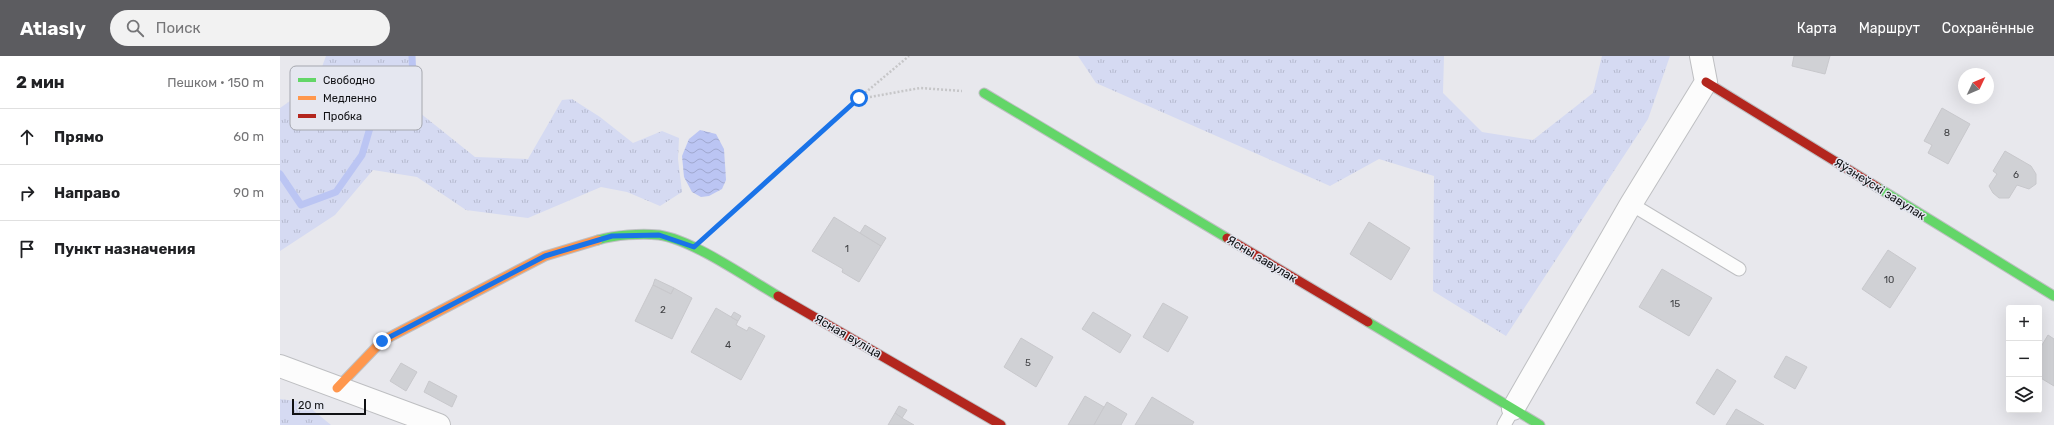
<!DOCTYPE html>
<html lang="ru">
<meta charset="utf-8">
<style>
body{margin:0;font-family:Rubik,sans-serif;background:#f2f2f2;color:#202124}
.controls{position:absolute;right:12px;bottom:12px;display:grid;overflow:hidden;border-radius:4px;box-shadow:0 4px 16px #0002}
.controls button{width:36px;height:36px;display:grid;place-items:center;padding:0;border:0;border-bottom:1px solid #e0e0e0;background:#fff;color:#202124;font:20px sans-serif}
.compass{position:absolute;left:1678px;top:12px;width:36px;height:36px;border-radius:50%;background:#fff;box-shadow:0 4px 16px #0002;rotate:46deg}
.scale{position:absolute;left:12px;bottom:10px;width:74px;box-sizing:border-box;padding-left:4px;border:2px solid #101114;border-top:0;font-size:11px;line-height:14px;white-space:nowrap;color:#101114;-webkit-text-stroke:3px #e5e7f0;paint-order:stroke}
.stop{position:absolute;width:12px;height:12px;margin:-9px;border:3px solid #1a73e8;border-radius:50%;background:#fff}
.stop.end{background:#1a73e8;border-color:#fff;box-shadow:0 1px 4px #0008}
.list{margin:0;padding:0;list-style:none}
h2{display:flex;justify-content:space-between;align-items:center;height:52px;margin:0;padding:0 16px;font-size:17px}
h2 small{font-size:13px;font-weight:400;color:#757577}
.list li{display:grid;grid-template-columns:26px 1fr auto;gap:12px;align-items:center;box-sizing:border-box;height:56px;padding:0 16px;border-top:1px solid #e0e0e0}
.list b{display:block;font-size:15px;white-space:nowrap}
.list em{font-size:13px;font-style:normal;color:#757577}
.icon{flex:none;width:22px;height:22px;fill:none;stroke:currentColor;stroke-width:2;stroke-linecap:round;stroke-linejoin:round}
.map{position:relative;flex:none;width:1774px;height:369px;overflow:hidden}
header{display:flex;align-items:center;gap:24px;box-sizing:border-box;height:56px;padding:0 20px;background:#5c5c60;color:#fff}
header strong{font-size:19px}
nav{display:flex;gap:22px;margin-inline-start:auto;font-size:14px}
.search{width:280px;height:36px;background:#f2f2f2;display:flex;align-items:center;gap:10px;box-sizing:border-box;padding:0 14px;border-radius:22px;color:#757577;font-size:15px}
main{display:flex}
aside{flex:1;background:#fff}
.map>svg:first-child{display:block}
.grass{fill:url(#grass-tufts)}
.water{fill:url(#water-waves)}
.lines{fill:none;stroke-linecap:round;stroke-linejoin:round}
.stream{stroke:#bbc5f3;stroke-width:7}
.building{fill:#d0d1d5;stroke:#c8c8cc}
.lane-casing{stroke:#bebfc2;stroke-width:15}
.street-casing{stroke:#bebfc2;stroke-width:24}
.fast-casing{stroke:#bebfc2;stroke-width:11}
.slow-casing{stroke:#bebfc2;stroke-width:11}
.jam-casing{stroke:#bebfc2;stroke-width:11}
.path{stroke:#c6c6c8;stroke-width:2.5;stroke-dasharray:2 2;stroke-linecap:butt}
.lane{stroke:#fcfcfc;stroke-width:13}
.street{stroke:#fcfcfc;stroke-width:22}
.fast{stroke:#63d668;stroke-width:9}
.slow{stroke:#ff974d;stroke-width:9}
.jam{stroke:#b3261e;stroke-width:9}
.route{stroke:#1a73e8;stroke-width:5}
.labels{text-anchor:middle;stroke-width:3;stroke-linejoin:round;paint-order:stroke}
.number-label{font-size:10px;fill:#414245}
.street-label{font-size:12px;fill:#101114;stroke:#e5e7f0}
.key{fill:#e5e7f0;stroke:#a5a7ae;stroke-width:1}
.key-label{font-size:11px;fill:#101114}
</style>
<header>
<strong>Atlasly</strong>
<div class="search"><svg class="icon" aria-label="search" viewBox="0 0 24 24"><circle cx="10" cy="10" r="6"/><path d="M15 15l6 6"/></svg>Поиск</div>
<nav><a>Карта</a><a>Маршрут</a><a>Сохранённые</a></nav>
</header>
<main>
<aside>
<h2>2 мин<small>Пешком · 150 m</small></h2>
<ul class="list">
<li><svg class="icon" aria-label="ahead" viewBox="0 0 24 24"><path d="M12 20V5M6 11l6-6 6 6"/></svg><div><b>Прямо</b></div><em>60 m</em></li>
<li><svg class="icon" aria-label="right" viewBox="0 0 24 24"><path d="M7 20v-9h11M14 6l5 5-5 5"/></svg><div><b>Направо</b></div><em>90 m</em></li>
<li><svg class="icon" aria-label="arrive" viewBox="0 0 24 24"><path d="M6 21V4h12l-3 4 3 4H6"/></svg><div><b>Пункт назначения</b></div></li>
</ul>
</aside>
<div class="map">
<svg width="1774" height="369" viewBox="0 0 1774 369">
<defs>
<pattern id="grass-tufts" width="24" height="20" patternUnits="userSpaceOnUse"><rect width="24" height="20" fill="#d5daf2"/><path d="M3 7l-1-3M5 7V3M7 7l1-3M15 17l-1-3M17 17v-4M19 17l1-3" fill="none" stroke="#b6bacf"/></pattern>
<pattern id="water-waves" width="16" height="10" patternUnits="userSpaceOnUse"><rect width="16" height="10" fill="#bbc5f3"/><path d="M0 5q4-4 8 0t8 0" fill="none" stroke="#a0a8cf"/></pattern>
</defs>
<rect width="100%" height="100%" fill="#e8e8ed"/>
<!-- grass -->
<g class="grass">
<path d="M46,0H129L140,57L195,101L248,103L282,44L292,43L320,61L353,87L382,75L399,82L398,103L402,136L380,150L347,136L321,131L248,162L186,154L137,121L93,114L55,159L0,195V52L36,27Z"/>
<path d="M798,0H1164L1163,37L1202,76L1253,84L1313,37L1322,0H1390L1368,63L1226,280L1153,235L1154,120L1099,103L1050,130L816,27Z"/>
<path d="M0,343L23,346L51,369H0Z"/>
</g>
<!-- water -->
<path class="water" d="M420,74L436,78L444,93L446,124L442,133L429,140L421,141L412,136L404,121L402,100L409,83Z"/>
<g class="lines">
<!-- stream -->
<path class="stream" d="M0,118L21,149L56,136L82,99L92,65L133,22L132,0"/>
</g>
<!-- building -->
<g class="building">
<path d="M1514,0H1550L1545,18L1512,10Z"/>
<path d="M1662,52L1690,68L1668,108L1648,97L1652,89L1644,85Z"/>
<path d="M1725,95L1751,110L1756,118V128L1749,133L1737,129L1729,142H1719L1713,137L1709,130L1717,118L1713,115Z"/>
<path d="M554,161L601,190L579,226L562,216L563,213L532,195Z"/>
<path d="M1089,166L1130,192L1111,224L1070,198Z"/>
<path d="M585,169L606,182L601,190L580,177Z"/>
<path d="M1608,194L1636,212L1610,252L1582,233Z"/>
<path d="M1382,213L1432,242L1409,280L1359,251Z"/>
<path d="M375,223L394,232L391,238L373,229Z"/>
<path d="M373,229L391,238L394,232L412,242L392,283L355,265Z"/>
<path d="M883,247L908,261L888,296L863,281Z"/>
<path d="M436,252L458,265L456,269L467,275L469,271L485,280L461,324L411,296Z"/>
<path d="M454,256L461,260L458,265L451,261Z"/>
<path d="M813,256L851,279L840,297L802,273Z"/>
<path d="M1768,279L1774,283V330L1759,321V294Z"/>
<path d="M741,282L773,301L756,331L724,311Z"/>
<path d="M1506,300L1527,311L1515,333L1494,321Z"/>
<path d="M121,307L137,316L126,335L110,325Z"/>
<path d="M1437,313L1456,325L1434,359L1416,347Z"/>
<path d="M149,325L177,340L172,351L144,336Z"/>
<path d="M805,340L824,351L814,369H788Z"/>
<path d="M872,341L914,366L912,369H855Z"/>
<path d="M827,346L847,358L841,369H814Z"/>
<path d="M619,350L627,354L622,362L615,357Z"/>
<path d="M1456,353L1484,369H1446Z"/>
<path d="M615,357L622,362L634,369H608Z"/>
</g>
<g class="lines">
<!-- lane casing -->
<g class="lane-casing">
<g id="lane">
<path d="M1351,148L1459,213"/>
<path d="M1224,369L1233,353"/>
</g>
</g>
<!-- street casing -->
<g class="street-casing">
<g id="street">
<path d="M0,310L159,369"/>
<path d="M1233,353L1351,148L1426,26L1421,0"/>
</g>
</g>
<!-- fast casing -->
<g class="fast-casing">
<g id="fast">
<path d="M704,37L947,182"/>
<path d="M1597,131L1774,240"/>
<path d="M318,184C335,179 361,177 379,179C413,184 467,222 498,240"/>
<path d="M1088,266L1260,369"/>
</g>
</g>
<!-- slow casing -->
<g class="slow-casing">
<path id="slow" d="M57,332L102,285L265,200L318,184"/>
</g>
<!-- jam casing -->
<g class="jam-casing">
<g id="jam">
<path d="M1426,26L1597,131"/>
<path d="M947,182L1088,266"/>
<path d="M498,240L721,369"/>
</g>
</g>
<!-- path -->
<g class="path">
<path d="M579,42L629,0"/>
<path d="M432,174L579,43L640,32L682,35"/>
</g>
<!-- lane -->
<use href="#lane" class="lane"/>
<!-- street -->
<use href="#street" class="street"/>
<!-- fast -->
<use href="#fast" class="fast"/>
<!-- slow -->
<use href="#slow" class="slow"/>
<!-- jam -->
<use href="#jam" class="jam"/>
</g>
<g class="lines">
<!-- route -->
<path class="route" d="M102,285L265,200L332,180L379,179L414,191L579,42"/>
</g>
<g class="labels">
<!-- number labels -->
<g class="number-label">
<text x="1667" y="80">8</text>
<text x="1736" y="122">6</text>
<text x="567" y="196">1</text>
<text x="1609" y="227">10</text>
<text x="1395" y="251">15</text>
<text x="383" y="257">2</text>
<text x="448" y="292">4</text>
<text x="748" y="310">5</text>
</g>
<!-- street labels -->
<g class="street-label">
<text transform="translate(1600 133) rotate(32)" y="4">Яўзнеўскі завулак</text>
<text transform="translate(982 203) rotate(31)" y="4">Ясны завулак</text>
<text transform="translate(568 280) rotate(30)" y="4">Ясная вуліца</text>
</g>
</g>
<!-- legend -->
<rect x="10" y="10" width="132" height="64" rx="6" class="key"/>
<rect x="18" y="22" width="18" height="4" fill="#63d668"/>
<rect x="18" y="40" width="18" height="4" fill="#ff974d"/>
<rect x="18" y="58" width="18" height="4" fill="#b3261e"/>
<g class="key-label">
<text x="43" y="28">Свободно</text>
<text x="43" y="46">Медленно</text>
<text x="43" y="64">Пробка</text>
</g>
</svg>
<div class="controls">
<button>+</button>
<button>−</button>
<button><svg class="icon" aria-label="layers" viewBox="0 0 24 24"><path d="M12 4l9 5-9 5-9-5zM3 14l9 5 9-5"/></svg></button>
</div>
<svg class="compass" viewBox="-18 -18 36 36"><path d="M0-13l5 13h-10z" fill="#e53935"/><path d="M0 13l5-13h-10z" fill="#757577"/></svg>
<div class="scale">20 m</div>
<div class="stop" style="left:579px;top:42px"></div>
<div class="stop end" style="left:102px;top:285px"></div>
</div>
</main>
